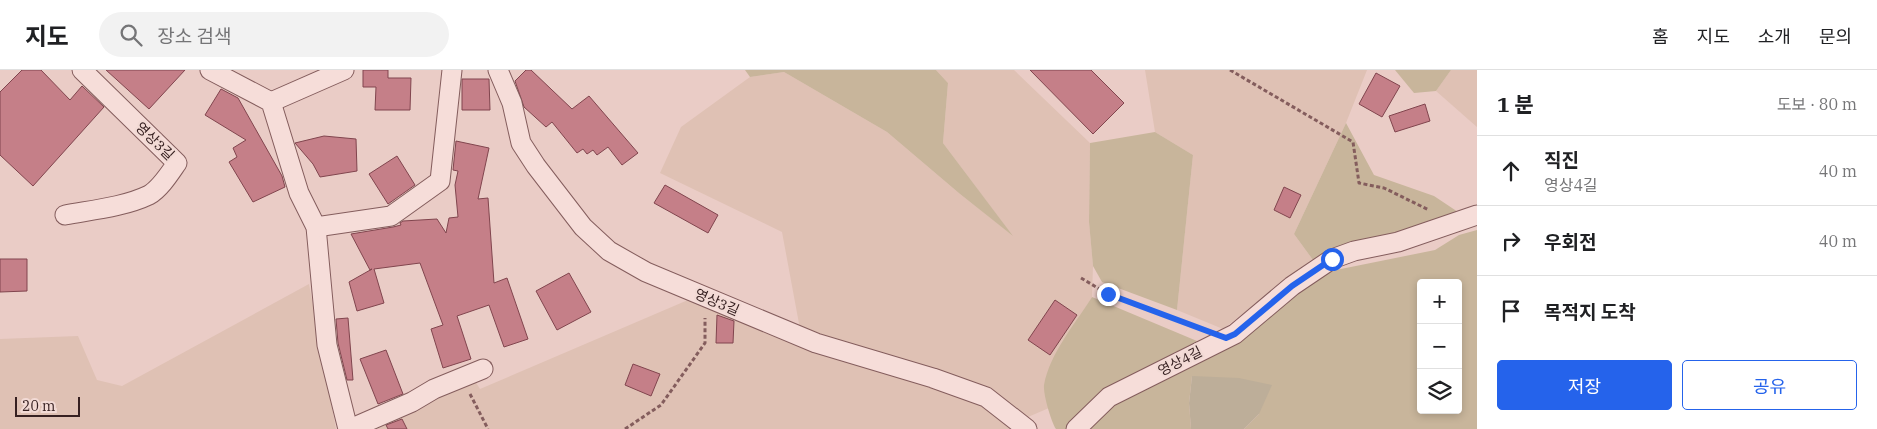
<!DOCTYPE html>
<html lang="ko">
<meta charset="utf-8">
<style>
body{margin:0;font-family:"IBM Plex Serif","Noto Sans KR",serif;background:#f2f2f2;color:#202124}
.controls{position:absolute;right:15px;bottom:15px;display:grid;overflow:hidden;border-radius:5px;box-shadow:0 2px 8px #0003}
.controls button{width:45px;height:45px;display:grid;place-items:center;padding:0;border:0;border-bottom:1px solid #e0e0e0;background:#fff;color:#202124;font:25px sans-serif}
.scale{position:absolute;left:15px;bottom:12px;width:65px;box-sizing:border-box;padding-left:5px;border:2px solid #362021;border-top:0;font-size:14px;line-height:18px;white-space:nowrap;color:#362021;-webkit-text-stroke:4px #f2dad5;paint-order:stroke}
.stop{position:absolute;width:15px;height:15px;margin:-11px;border:4px solid #2563eb;border-radius:50%;background:#fff}
.stop.end{background:#2563eb;border-color:#fff;box-shadow:0 1px 5px #0008}
.list{margin:0;padding:0;list-style:none}
h2{display:flex;justify-content:space-between;align-items:center;height:65px;margin:0;padding:0 20px;font-size:21px}
h2 small{font-size:16px;font-weight:400;color:#757577}
.list li{display:grid;grid-template-columns:32px 1fr auto;gap:15px;align-items:center;box-sizing:border-box;height:70px;padding:0 20px;border-top:1px solid #e0e0e0}
.list b{display:block;font-size:19px;white-space:nowrap}
.list p{margin:0;font-size:16px;white-space:nowrap;color:#757577}
.list em{font-size:16px;font-style:normal;color:#757577}
.actions{display:flex;gap:10px;padding:15px 20px}
.actions a{flex:1;padding:11px 0;border:1px solid #2563eb;border-radius:5px;text-align:center;font-size:18px;color:#2563eb}
.actions .main{background:#2563eb;color:#fff}
.icon{flex:none;width:28px;height:28px;fill:none;stroke:currentColor;stroke-width:2;stroke-linecap:round;stroke-linejoin:round}
.map{position:relative;flex:none;width:1477px;height:359px;overflow:hidden}
header{display:flex;align-items:center;gap:30px;box-sizing:border-box;height:70px;padding:0 25px;background:#fff;border-bottom:1px solid #e0e0e0}
header strong{font-size:24px}
nav{display:flex;gap:28px;margin-inline-start:auto;font-size:18px}
.search{width:350px;height:45px;background:#f2f2f2;display:flex;align-items:center;gap:12px;box-sizing:border-box;padding:0 18px;border-radius:28px;color:#757577;font-size:19px}
main{display:flex}
aside{flex:1;background:#fff}
.map>svg:first-child{display:block}
.farmland{fill:#dfc1b4}
.green{fill:#c8b59b;fill-rule:evenodd}
.cemetery{fill:#bdae99}
.building{fill:#c57f88;stroke:#81454e}
.lines{fill:none;stroke-linecap:round;stroke-linejoin:round}
.minor-casing{stroke:#845d5d;stroke-width:21}
.path{stroke:#845d5d;stroke-width:3;stroke-dasharray:4 2.5;stroke-linecap:butt}
.minor{stroke:#f6ddd9;stroke-width:19}
.route{stroke:#2563eb;stroke-width:6}
.labels{text-anchor:middle;stroke-width:4.5;stroke-linejoin:round;paint-order:stroke}
.street-label{font-size:14px;fill:#362021;stroke:#f2dad5}
</style>
<header>
<strong>지도</strong>
<div class="search"><svg class="icon" aria-label="search" viewBox="0 0 24 24"><circle cx="10" cy="10" r="6"/><path d="M15 15l6 6"/></svg>장소 검색</div>
<nav><a>홈</a><a>지도</a><a>소개</a><a>문의</a></nav>
</header>
<main>
<div class="map">
<svg width="1477" height="359" viewBox="0 0 1477 359">
<rect width="100%" height="100%" fill="#eaccc6"/>
<!-- farmland -->
<g class="farmland">
<path d="M936,0H1014L1090,73L1089,152L1093,196L1092,227L1052,291L1044,317L1049,338L1028,347L991,321L800,259L782,162L660,103L681,57L750,7L784,2L887,62L960,124L1011,164L943,73L948,13Z"/>
<path d="M1145,0H1367L1346,53L1294,164L1313,190L1223,259L1177,240L1193,85L1155,62Z"/>
<path d="M1451,0H1477V57L1436,21Z"/>
<path d="M309,214L336,359H0V269L78,266L97,310L122,316Z"/>
<path d="M695,227L980,331L1014,359H373L467,298L480,319Z"/>
</g>
<!-- green -->
<g class="green">
<path d="M745,0H936L948,13L943,73L1013,166L960,124L887,62L784,2L750,7Z"/>
<path d="M1395,0H1451L1436,21L1414,23Z"/>
<path d="M1346,53L1374,105L1434,126L1458,142L1313,190L1294,164Z"/>
<path d="M1155,62L1193,85L1177,240L1102,212L1093,196L1089,152L1090,73Z"/>
<path d="M1477,160V359H1244L1259,344L1192,306L1189,333L1191,359H1056C1051,351 1043,324 1044,315C1050,283 1075,254 1092,227L1197,271L1212,286L1276,237L1331,201L1435,180L1459,165ZM1421,213H1458V340H1421Z"/>
</g>
<!-- cemetery -->
<path class="cemetery" d="M1192,306L1239,308L1272,315L1259,344L1244,359H1191L1189,333Z"/>
<!-- building -->
<g class="building">
<path d="M22,0H41L70,30L82,16L104,37L33,116L0,85V22Z"/>
<path d="M106,0H185L149,39Z"/>
<path d="M363,0H388V8H411L410,40H375L376,17H363Z"/>
<path d="M526,0H531L572,39L589,26L638,83L622,95L608,77L597,85L593,80L587,84L583,79L577,83L552,52L546,57L524,37L515,11Z"/>
<path d="M1030,0H1091L1124,33L1093,64Z"/>
<path d="M1376,3L1400,16L1382,47L1359,34Z"/>
<path d="M462,9H489L490,40H462Z"/>
<path d="M221,19L238,28L282,106L285,117L253,132L229,92L237,87L233,78L246,70L205,45Z"/>
<path d="M1425,34L1430,51L1395,62L1389,46Z"/>
<path d="M324,66L356,69L357,101L320,107L313,94L295,73Z"/>
<path d="M456,71L489,78L478,129L488,128L494,213L507,208L528,269L504,277L489,235L457,246L471,289L443,298L431,259L443,255L420,193L374,199L384,233L357,241L349,212L372,199L370,200L351,164L393,157L401,155L400,153L403,151L437,149L446,163L449,148L458,147L455,115L458,101L453,100Z"/>
<path d="M397,86L415,115L388,134L369,104Z"/>
<path d="M665,115L718,145L708,163L654,133Z"/>
<path d="M1284,117L1301,125L1290,148L1274,140Z"/>
<path d="M0,189H27V221L0,222Z"/>
<path d="M569,203L591,242L557,260L536,221Z"/>
<path d="M1055,230L1077,245L1050,285L1028,270Z"/>
<path d="M717,245L734,251L733,273H716Z"/>
<path d="M348,248L353,310H347L338,273L336,249Z"/>
<path d="M386,280L403,324L378,334L360,289Z"/>
<path d="M633,294L660,304L651,326L625,315Z"/>
<path d="M402,349L407,359H388L386,355Z"/>
</g>
<g class="lines">
<!-- minor casing -->
<g class="minor-casing">
<g id="minor">
<path d="M210,0L271,32L299,123L316,157L327,275L348,359"/>
<path d="M498,0L512,33L521,73L536,96L583,157L609,181L646,202L816,273L933,308L986,327L1027,359"/>
<path d="M271,32L344,0"/>
<path d="M65,145C92,140 124,137 149,125C160,119 170,103 177,93L82,0"/>
<path d="M316,157L391,146L440,111L452,0"/>
<path d="M350,359L412,332L434,319L483,299"/>
<path d="M1076,359L1109,327L1235,264L1292,216L1332,189L1354,181L1398,172L1477,145"/>
</g>
</g>
<!-- path -->
<g class="path">
<path d="M1230,0L1353,72L1359,113L1384,118L1429,140"/>
<path d="M1081,208L1108,224L1199,258"/>
<path d="M470,324L488,359"/>
<path d="M625,359L661,335L705,273V248"/>
</g>
<!-- minor -->
<use href="#minor" class="minor"/>
</g>
<g class="lines">
<!-- route -->
<path class="route" d="M1108,224L1226,268L1235,264L1292,216L1332,189"/>
</g>
<g class="labels">
<!-- street labels -->
<g class="street-label">
<text transform="translate(155 71) rotate(44)" y="5">영상3길</text>
<text transform="translate(717 232) rotate(23)" y="5">영상3길</text>
<text transform="translate(1180 291) rotate(-27)" y="5">영상4길</text>
</g>
</g>
</svg>
<div class="controls">
<button>+</button>
<button>−</button>
<button><svg class="icon" aria-label="layers" viewBox="0 0 24 24"><path d="M12 4l9 5-9 5-9-5zM3 14l9 5 9-5"/></svg></button>
</div>
<div class="scale">20 m</div>
<div class="stop" style="left:1332px;top:189px"></div>
<div class="stop end" style="left:1108px;top:224px"></div>
</div>
<aside>
<h2>1 분<small>도보 · 80 m</small></h2>
<ul class="list">
<li><svg class="icon" aria-label="ahead" viewBox="0 0 24 24"><path d="M12 20V5M6 11l6-6 6 6"/></svg><div><b>직진</b><p>영상4길</p></div><em>40 m</em></li>
<li><svg class="icon" aria-label="right" viewBox="0 0 24 24"><path d="M7 20v-9h11M14 6l5 5-5 5"/></svg><div><b>우회전</b></div><em>40 m</em></li>
<li><svg class="icon" aria-label="arrive" viewBox="0 0 24 24"><path d="M6 21V4h12l-3 4 3 4H6"/></svg><div><b>목적지 도착</b></div></li>
</ul>
<div class="actions"><a class="main">저장</a><a>공유</a></div>
</aside>
</main>
